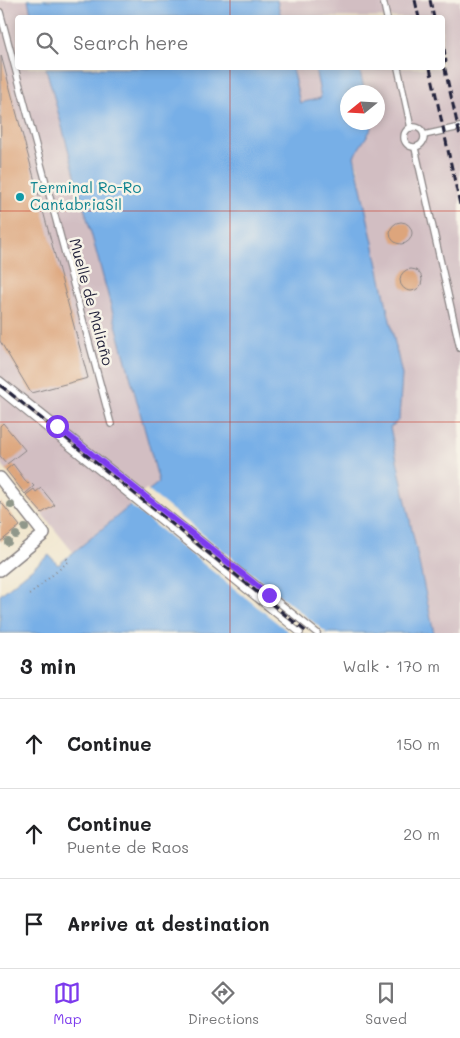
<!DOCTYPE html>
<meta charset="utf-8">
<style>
body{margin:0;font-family:Mali,sans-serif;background:#f2f2f2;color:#202124}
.compass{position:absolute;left:340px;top:85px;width:45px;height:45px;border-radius:50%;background:#fff;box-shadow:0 2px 8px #0003;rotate:252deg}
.stop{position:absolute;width:15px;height:15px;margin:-11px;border:4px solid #7c3aed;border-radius:50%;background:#fff}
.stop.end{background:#7c3aed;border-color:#fff;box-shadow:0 1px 5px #0008}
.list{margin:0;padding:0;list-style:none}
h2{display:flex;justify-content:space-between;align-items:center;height:65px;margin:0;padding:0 20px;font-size:21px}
h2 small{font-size:16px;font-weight:400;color:#757577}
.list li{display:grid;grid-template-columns:32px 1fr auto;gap:15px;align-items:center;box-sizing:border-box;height:90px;padding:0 20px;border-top:1px solid #e0e0e0}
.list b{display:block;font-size:19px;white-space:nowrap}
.list p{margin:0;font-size:16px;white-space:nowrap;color:#757577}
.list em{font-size:16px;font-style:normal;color:#757577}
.icon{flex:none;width:28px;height:28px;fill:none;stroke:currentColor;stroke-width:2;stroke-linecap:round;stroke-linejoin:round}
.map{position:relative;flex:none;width:460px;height:633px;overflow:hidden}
.search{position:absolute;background:#fff;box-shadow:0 2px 8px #0003;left:15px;right:15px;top:15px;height:55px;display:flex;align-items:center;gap:12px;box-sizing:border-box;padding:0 18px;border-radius:5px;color:#757577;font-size:19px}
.sheet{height:335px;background:#fff}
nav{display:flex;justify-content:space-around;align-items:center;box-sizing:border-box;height:70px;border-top:1px solid #e0e0e0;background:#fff;font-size:14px;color:#757577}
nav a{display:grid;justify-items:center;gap:2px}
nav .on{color:#7c3aed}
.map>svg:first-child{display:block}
.industrial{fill:#d2bec2}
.water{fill:#77afe7;stroke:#4c6891}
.pier{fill:#f1e6cd}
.building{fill:#dda57b}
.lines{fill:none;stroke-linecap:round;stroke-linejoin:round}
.service-casing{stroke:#8a8484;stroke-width:8}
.minor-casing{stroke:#8a8484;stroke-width:14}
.path{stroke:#8a8484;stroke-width:2;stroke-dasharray:1 4;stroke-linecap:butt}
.service{stroke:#fff;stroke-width:5.5}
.minor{stroke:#fff;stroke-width:11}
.rail{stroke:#22223b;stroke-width:3;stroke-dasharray:8 4;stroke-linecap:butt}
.tree{fill:#90978a}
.route{stroke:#7c3aed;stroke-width:6}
.grid{fill:none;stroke:#c8321e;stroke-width:1;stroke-opacity:0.55}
.culture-dot{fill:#0f9aa8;stroke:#f7f3e8;stroke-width:2}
.labels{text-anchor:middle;stroke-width:5;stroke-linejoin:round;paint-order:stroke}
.culture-label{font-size:15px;fill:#0d838f;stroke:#f7f3e8;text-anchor:start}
.street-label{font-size:15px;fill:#22223b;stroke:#f7f3e8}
</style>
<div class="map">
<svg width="460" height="633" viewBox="0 0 460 633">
<rect width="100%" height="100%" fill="#f7f3e8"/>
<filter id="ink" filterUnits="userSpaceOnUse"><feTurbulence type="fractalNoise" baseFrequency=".02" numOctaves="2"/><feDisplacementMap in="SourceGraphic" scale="10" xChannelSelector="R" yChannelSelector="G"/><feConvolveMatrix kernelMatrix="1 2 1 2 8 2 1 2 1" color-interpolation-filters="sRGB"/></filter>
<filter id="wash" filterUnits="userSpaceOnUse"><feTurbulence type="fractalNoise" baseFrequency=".0096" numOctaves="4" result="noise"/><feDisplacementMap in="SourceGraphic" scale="20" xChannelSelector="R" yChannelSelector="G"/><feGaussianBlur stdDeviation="1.12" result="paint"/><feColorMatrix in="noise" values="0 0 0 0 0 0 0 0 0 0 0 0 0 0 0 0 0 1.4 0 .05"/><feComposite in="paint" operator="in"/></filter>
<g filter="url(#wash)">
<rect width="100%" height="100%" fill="#f1e6cd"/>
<!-- industrial -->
<g class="industrial">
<path d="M0,0H28L32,17L18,18V68H46L159,482L73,552L0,462Z"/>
<path d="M277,0H460V633H434L390,426L358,167L354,156L372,128L371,123L378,122V92H365L359,68H442V18L281,17Z"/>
<path d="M292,68H315L321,99L300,103Z"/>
</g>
<!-- water -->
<g class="water">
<path d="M28,0H277L281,17H32Z"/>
<path d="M46,68H292L300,103L321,98L315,68H359L365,92H348V122L371,123L372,128L354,156L402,375L399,419L395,424L390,427L434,633H0V595L49,555L58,565L159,482Z"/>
</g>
<!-- pier -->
<path class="pier" d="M146,489L327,633H290L128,504Z"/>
<g id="blocks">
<!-- building -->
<g class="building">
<path d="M1,55L88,378L31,393L0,341Z"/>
<circle cx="401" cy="233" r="11"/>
<circle cx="411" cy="280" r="11"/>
<path d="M3,423L25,450L7,464L0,456V426Z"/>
<path d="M13,464L28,484L30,482L34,486L25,494L6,470Z"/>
<path d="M41,488L55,505L42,513L26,495L34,489L36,492Z"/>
<path d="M0,501L20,526L0,542V526L2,524L0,522Z"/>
</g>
</g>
</g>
<g filter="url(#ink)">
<use href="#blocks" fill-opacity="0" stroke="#8a8484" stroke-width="1"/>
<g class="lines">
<!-- service casing -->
<g class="service-casing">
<g id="service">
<path d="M383,0L387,18"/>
<path d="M0,12L111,424"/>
<path d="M398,68L411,128"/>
<circle cx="414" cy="137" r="10"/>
<path d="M424,135L460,127"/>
<path d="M415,148L460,348"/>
<path d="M0,380L317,633"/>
<path d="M0,391L300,633"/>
</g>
</g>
<!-- minor casing -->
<g class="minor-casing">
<path id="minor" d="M0,478L44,534L0,570"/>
</g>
<!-- path -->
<path class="path" d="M29,595L69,561L66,558"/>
<!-- service -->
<use href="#service" class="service"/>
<!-- minor -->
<use href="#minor" class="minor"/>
<!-- rail -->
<g class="rail">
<path d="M415,0L419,18"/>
<path d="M430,0L434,18"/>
<path d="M442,35L446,62"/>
<path d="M442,56L460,136"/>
<path d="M430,68L460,205"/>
<path d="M0,385L308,633"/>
</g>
</g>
<!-- trees -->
<g class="tree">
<circle cx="11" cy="505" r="4"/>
<circle cx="25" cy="528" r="4"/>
<circle cx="16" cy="535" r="4"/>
<circle cx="8" cy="542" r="4"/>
</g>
</g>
<g class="lines" filter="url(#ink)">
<!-- route -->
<path class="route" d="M57,426L269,595"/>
</g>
<!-- grid -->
<path class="grid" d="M230,0V18M230,68V633M0,211H460M0,422H460"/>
<!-- markers -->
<circle class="culture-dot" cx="20" cy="197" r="5"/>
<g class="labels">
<!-- culture labels -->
<g class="culture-label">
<text x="30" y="193">Terminal Ro-Ro<tspan x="30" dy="17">CantabriaSil</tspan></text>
</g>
<!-- street labels -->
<g class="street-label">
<text transform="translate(91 302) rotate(75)" y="5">Muelle de Maliaño</text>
</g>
</g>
</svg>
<svg class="compass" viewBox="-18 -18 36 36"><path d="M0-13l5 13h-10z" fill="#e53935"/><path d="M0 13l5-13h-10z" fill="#757577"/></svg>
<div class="stop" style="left:57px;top:426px"></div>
<div class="stop end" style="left:269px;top:595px"></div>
<div class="search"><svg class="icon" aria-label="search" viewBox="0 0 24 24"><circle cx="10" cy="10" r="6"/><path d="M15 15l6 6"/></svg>Search here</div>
</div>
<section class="sheet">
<h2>3 min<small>Walk · 170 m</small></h2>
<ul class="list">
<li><svg class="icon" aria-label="ahead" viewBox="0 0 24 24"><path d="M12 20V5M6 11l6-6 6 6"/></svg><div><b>Continue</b></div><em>150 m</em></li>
<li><svg class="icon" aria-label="ahead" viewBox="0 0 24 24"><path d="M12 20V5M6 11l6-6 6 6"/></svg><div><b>Continue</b><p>Puente de Raos</p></div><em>20 m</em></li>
<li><svg class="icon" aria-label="arrive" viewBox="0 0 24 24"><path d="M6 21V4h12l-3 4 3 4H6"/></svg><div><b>Arrive at destination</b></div></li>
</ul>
</section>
<nav>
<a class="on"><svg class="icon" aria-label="map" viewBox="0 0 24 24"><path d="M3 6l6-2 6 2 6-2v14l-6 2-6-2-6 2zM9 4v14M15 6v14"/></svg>Map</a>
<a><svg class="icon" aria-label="directions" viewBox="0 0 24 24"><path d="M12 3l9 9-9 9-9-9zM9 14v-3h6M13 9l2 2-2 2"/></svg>Directions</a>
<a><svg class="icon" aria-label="saved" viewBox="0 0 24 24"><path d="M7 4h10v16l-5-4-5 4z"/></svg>Saved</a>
</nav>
